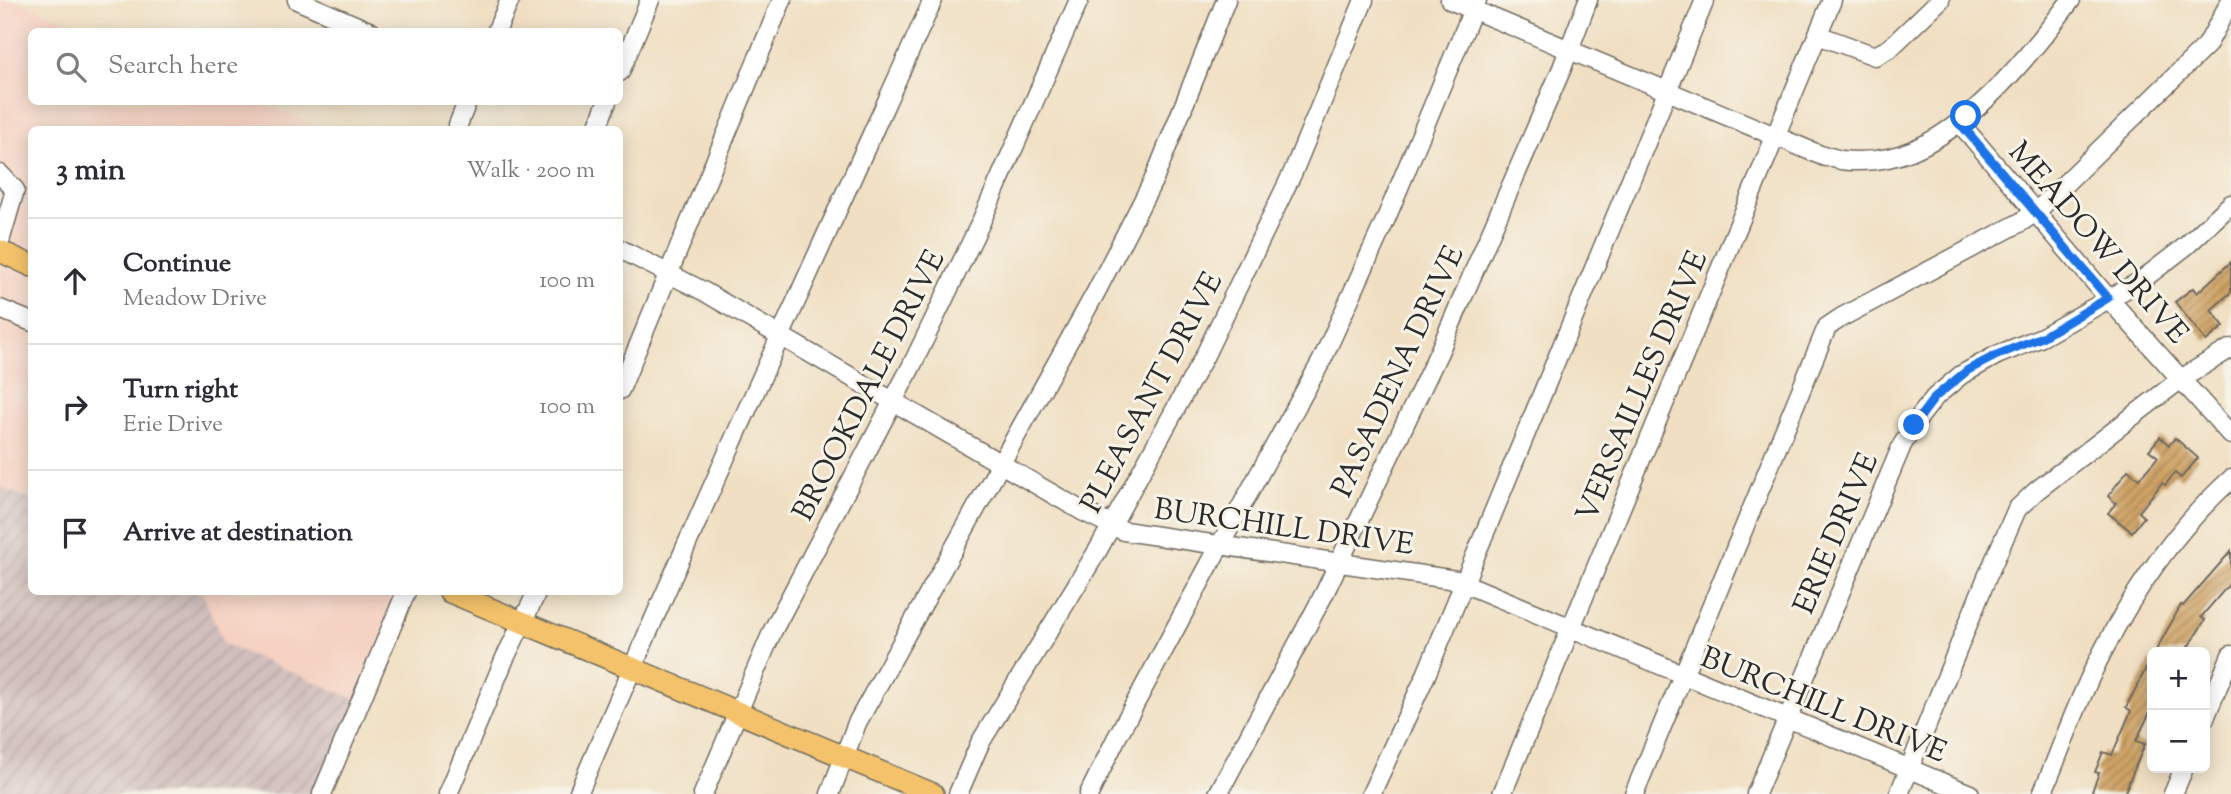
<!DOCTYPE html>
<meta charset="utf-8">
<style>
body{margin:0;font-family:"Sorts Mill Goudy",serif;background:#f7f7f7;color:#2b2b33}
.controls{position:absolute;right:21px;bottom:21px;display:grid;overflow:hidden;border-radius:10px;box-shadow:0 4px 18px #0003}
.controls button{width:63px;height:63px;display:grid;place-items:center;padding:0;border:0;border-bottom:2px solid #e1e1e2;background:#fff;color:#2b2b33;font:35px sans-serif}
.stop{position:absolute;width:21px;height:21px;margin:-16px;border:5px solid #1a73e8;border-radius:50%;background:#fff}
.stop.end{background:#1a73e8;border-color:#fff;box-shadow:0 2px 7px #0008}
.list{margin:0;padding:0;list-style:none}
h2{display:flex;justify-content:space-between;align-items:center;height:91px;margin:0;padding:0 28px;font-size:30px}
h2 small{font-size:23px;font-weight:400;color:#7c7c81}
.list li{display:grid;grid-template-columns:46px 1fr auto;gap:21px;align-items:center;box-sizing:border-box;height:126px;padding:0 28px;border-top:2px solid #e1e1e2}
.list b{display:block;font-size:26px;white-space:nowrap}
.list p{margin:0;font-size:23px;white-space:nowrap;color:#7c7c81}
.list em{font-size:23px;font-style:normal;color:#7c7c81}
.icon{flex:none;width:38px;height:38px;fill:none;stroke:currentColor;stroke-width:2;stroke-linecap:round;stroke-linejoin:round}
.map{position:relative;flex:none;width:2231px;height:794px;overflow:hidden}
.search{position:absolute;background:#fff;box-shadow:0 4px 18px #0003;left:28px;top:28px;width:595px;height:77px;display:flex;align-items:center;gap:18px;box-sizing:border-box;padding:0 24px;border-radius:10px;color:#7c7c81;font-size:26px}
.panel{position:absolute;background:#fff;box-shadow:0 4px 18px #0003;left:28px;top:126px;width:595px;height:469px;border-radius:10px}
.map>svg:first-child{display:block}
.built{fill:#f5d2c2}
.industrial{fill:url(#industrial-furrows)}
.building{fill:url(#building-hatch)}
.lines{fill:none;stroke-linecap:round;stroke-linejoin:round}
.minor-casing{stroke:#706a60;stroke-width:21}
.major-casing{stroke:#706a60;stroke-width:24}
.minor{stroke:#fff;stroke-width:18}
.major{stroke:#f3c26a;stroke-width:21}
.route{stroke:#1a73e8;stroke-width:9}
.labels{text-anchor:middle;stroke-width:6;stroke-linejoin:round;paint-order:stroke}
.street-label{font-size:30px;fill:#2b2b2b;stroke:#f7f3e8}
</style>
<div class="map">
<svg width="2231" height="794" viewBox="0 0 2231 794">
<defs>
<pattern id="industrial-furrows" width="10" height="10" patternUnits="userSpaceOnUse" patternTransform="scale(1.75)"><rect width="10" height="10" fill="#d1bfbd"/><path d="M-1 1l2-2M0 10L10 0M9 11l2-2" fill="none" stroke="#b4a4a3"/></pattern>
<pattern id="building-hatch" width="6" height="6" patternUnits="userSpaceOnUse" patternTransform="scale(1.75)"><rect width="6" height="6" fill="#cfa366"/><path d="M-1 1l2-2M0 6l6-6M5 7l2-2" fill="none" stroke="#a88554"/></pattern>
</defs>
<rect width="100%" height="100%" fill="#f7f3e8"/>
<filter id="ink" filterUnits="userSpaceOnUse"><feTurbulence type="fractalNoise" baseFrequency=".0143" numOctaves="2"/><feDisplacementMap in="SourceGraphic" scale="14" xChannelSelector="R" yChannelSelector="G"/><feConvolveMatrix kernelMatrix="1 2 1 2 8 2 1 2 1" color-interpolation-filters="sRGB"/></filter>
<filter id="wash" filterUnits="userSpaceOnUse"><feTurbulence type="fractalNoise" baseFrequency=".00686" numOctaves="4" result="noise"/><feDisplacementMap in="SourceGraphic" scale="28" xChannelSelector="R" yChannelSelector="G"/><feGaussianBlur stdDeviation="1.57" result="paint"/><feColorMatrix in="noise" values="0 0 0 0 0 0 0 0 0 0 0 0 0 0 0 0 0 1.4 0 .05"/><feComposite in="paint" operator="in"/></filter>
<g filter="url(#wash)">
<rect width="100%" height="100%" fill="#f0dfc2"/>
<!-- built -->
<g class="built">
<path d="M0,0H17L92,31L32,32V102H259L325,129L32,130L31,500L0,487Z"/>
<path d="M202,592H403L358,700L223,644Z"/>
</g>
<!-- industrial -->
<path class="industrial" d="M0,487L31,500L32,592H202L224,644L358,700L318,794H0Z"/>
<g id="blocks">
<!-- building -->
<g class="building">
<path d="M2231,262V292L2211,310L2224,326L2206,341L2175,302L2193,288L2197,293Z"/>
<path d="M2160,437L2169,445L2175,438L2198,458L2181,478L2175,473L2165,485L2162,483L2139,512L2144,517L2132,532L2108,513L2116,503L2108,496L2128,470L2139,479L2158,457L2149,450Z"/>
<path d="M2231,551V582L2201,617L2205,620L2185,652H2155L2181,605L2183,606Z"/>
<path d="M2152,657V708L2136,741L2145,744L2124,794H2091L2099,773L2095,772L2103,752L2112,755L2131,711L2126,707Z"/>
</g>
</g>
</g>
<g filter="url(#ink)">
<use href="#blocks" fill-opacity="0" stroke="#706a60" stroke-width="2"/>
<g class="lines">
<!-- minor casing -->
<g class="minor-casing">
<g id="minor">
<path d="M297,0L371,32"/>
<path d="M1450,0L1825,157C1831,156 1835,159 1841,160C1856,162 1873,161 1888,158C1960,143 2028,58 2071,0"/>
<path d="M496,32L510,0"/>
<path d="M1818,35L1875,56L1890,48L1940,0"/>
<path d="M620,72L650,0"/>
<path d="M1959,122L2108,298L2231,435"/>
<path d="M456,130L467,102"/>
<path d="M596,130L607,102"/>
<path d="M0,174L15,190L0,241"/>
<path d="M620,249L703,291L1082,511L1124,531L1456,580L1970,794"/>
<path d="M0,309L32,322"/>
<path d="M620,390L782,0"/>
<path d="M2205,718L2231,655"/>
<path d="M322,794L406,592"/>
<path d="M448,794L505,658L537,592"/>
<path d="M578,794C692,527 813,264 933,0"/>
<path d="M703,794L773,630L911,367L980,224L1079,0"/>
<path d="M830,794L857,723L1096,292L1155,177L1226,0"/>
<path d="M958,794L980,743L1098,550L1204,357L1293,172L1364,0"/>
<path d="M1089,794L1116,739L1220,545L1322,360L1385,221L1477,0"/>
<path d="M1218,794L1324,594L1439,352L1562,68L1588,0"/>
<path d="M1371,794L1426,675L1705,0"/>
<path d="M1502,794L1832,0"/>
<path d="M1634,794L1827,327L1842,317L2021,222L2036,212L2207,45L2231,0"/>
<path d="M1756,794L1902,445L1921,415L1935,397L1961,375L1997,355L2042,337L2142,280L2186,246L2231,204"/>
<path d="M1899,794L1987,577L2017,509L2036,491L2181,379L2231,348"/>
<path d="M2042,794C2062,747 2079,696 2103,651C2136,587 2178,527 2231,479"/>
<path d="M2173,794L2184,768"/>
</g>
</g>
<!-- major casing -->
<g class="major-casing">
<g id="major">
<path d="M0,251L32,266"/>
<path d="M450,592L933,794"/>
</g>
</g>
<!-- minor -->
<use href="#minor" class="minor"/>
<!-- major -->
<use href="#major" class="major"/>
</g>
</g>
<g class="lines" filter="url(#ink)">
<!-- route -->
<path class="route" d="M1914,425L1935,397L1968,370L1997,355L2042,337L2108,298L1959,122L1966,116"/>
</g>
<g class="labels">
<!-- street labels -->
<g class="street-label">
<text transform="translate(2099 242) rotate(49)" y="10">MEADOW DRIVE</text>
<text transform="translate(1397 371) rotate(-65)" y="10">PASADENA DRIVE</text>
<text transform="translate(868 385) rotate(-63)" y="10">BROOKDALE DRIVE</text>
<text transform="translate(1641 386) rotate(-67)" y="10">VERSAILLES DRIVE</text>
<text transform="translate(1151 392) rotate(-62)" y="10">PLEASANT DRIVE</text>
<text transform="translate(1284 526) rotate(8)" y="10">BURCHILL DRIVE</text>
<text transform="translate(1835 533) rotate(-67)" y="10">ERIE DRIVE</text>
<text transform="translate(1824 704) rotate(22)" y="10">BURCHILL DRIVE</text>
</g>
</g>
</svg>
<div class="controls">
<button>+</button>
<button>−</button>
</div>
<div class="stop" style="left:1966px;top:116px"></div>
<div class="stop end" style="left:1914px;top:425px"></div>
<div class="search"><svg class="icon" aria-label="search" viewBox="0 0 24 24"><circle cx="10" cy="10" r="6"/><path d="M15 15l6 6"/></svg>Search here</div>
<section class="panel">
<h2>3 min<small>Walk · 200 m</small></h2>
<ul class="list">
<li><svg class="icon" aria-label="ahead" viewBox="0 0 24 24"><path d="M12 20V5M6 11l6-6 6 6"/></svg><div><b>Continue</b><p>Meadow Drive</p></div><em>100 m</em></li>
<li><svg class="icon" aria-label="right" viewBox="0 0 24 24"><path d="M7 20v-9h11M14 6l5 5-5 5"/></svg><div><b>Turn right</b><p>Erie Drive</p></div><em>100 m</em></li>
<li><svg class="icon" aria-label="arrive" viewBox="0 0 24 24"><path d="M6 21V4h12l-3 4 3 4H6"/></svg><div><b>Arrive at destination</b></div></li>
</ul>
</section>
</div>
